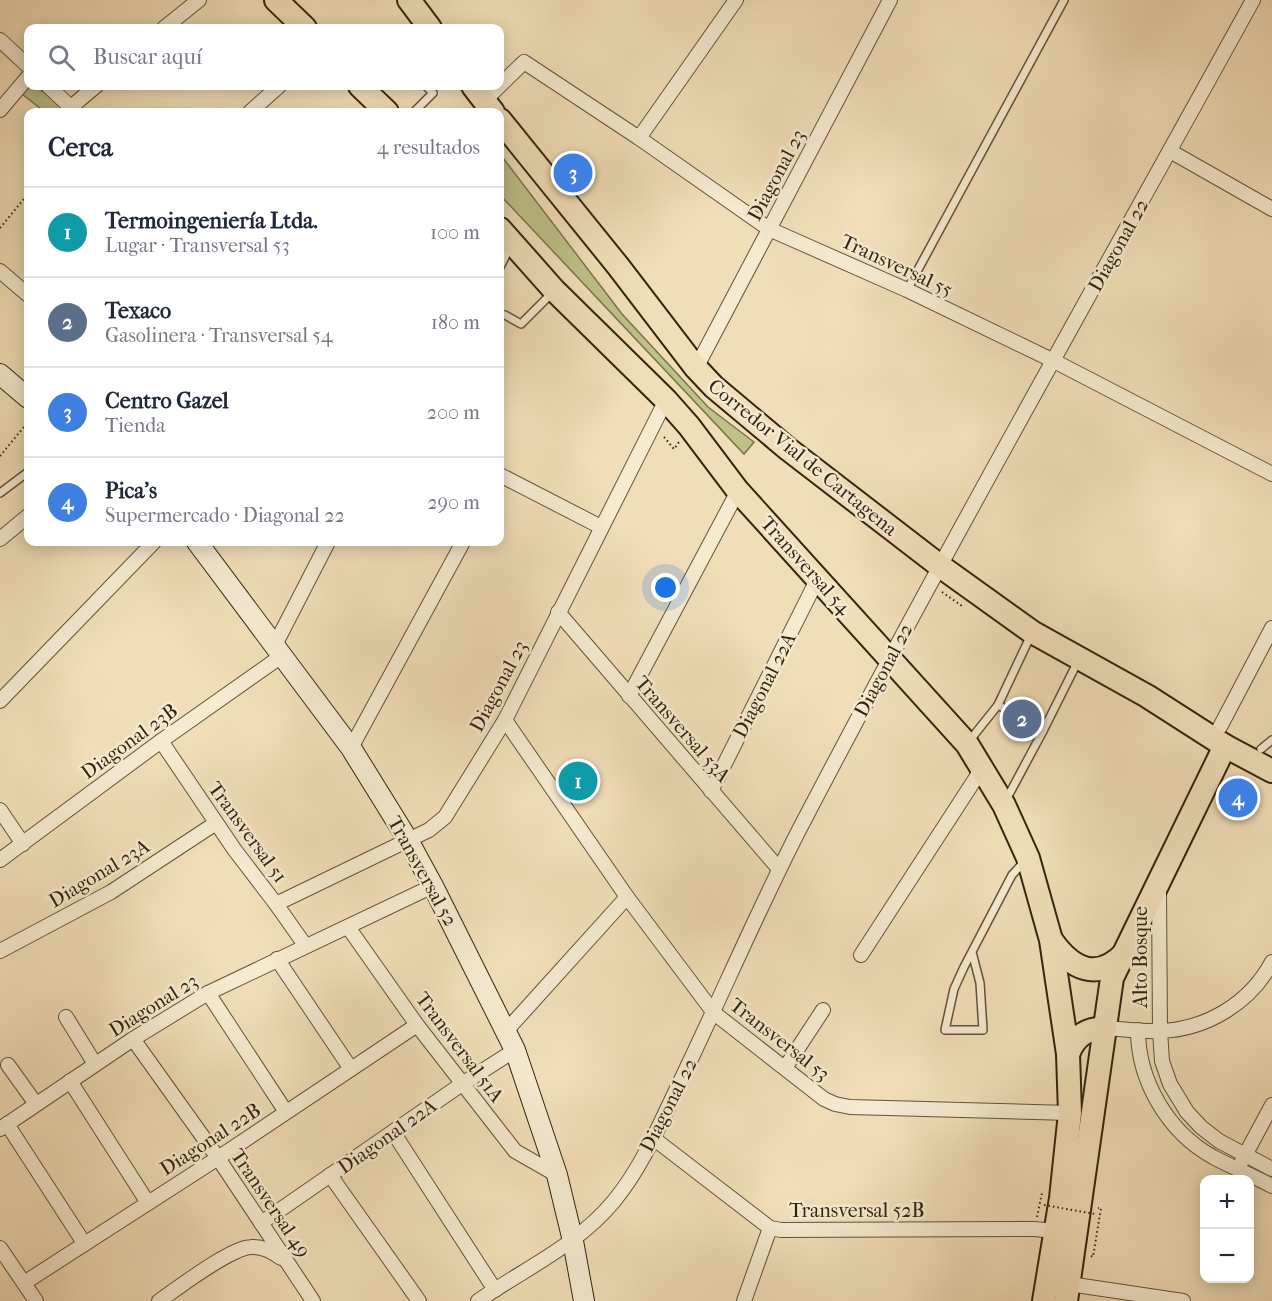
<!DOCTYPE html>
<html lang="es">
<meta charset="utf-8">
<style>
body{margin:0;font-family:"IM FELL French Canon",serif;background:#f2f2f3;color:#1f2937}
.controls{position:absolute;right:18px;bottom:18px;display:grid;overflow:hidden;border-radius:12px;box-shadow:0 3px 15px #0003}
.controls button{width:54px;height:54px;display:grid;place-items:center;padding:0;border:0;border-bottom:2px solid #e0e1e3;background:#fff;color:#1f2937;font:30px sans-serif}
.you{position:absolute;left:666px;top:588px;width:21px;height:21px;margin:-15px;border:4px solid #fff;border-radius:50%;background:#1a73e8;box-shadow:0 0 0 9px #1a73e833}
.badge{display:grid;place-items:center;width:39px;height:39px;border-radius:50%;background:#b45309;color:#fff;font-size:20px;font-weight:700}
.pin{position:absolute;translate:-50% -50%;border:3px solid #fff;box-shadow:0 2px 6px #0006}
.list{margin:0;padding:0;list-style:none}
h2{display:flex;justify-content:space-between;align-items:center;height:78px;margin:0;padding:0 24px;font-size:26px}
h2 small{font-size:20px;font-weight:400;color:#747a83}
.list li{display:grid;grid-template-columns:39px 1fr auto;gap:18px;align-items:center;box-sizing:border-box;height:90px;padding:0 24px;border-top:2px solid #e0e1e3}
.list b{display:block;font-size:22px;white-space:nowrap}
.list p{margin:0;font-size:20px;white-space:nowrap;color:#747a83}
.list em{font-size:20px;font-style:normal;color:#747a83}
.icon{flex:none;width:33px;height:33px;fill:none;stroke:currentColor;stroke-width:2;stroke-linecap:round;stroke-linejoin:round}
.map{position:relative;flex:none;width:1272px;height:1301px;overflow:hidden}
.search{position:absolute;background:#fff;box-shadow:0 3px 15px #0003;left:24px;top:24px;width:480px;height:66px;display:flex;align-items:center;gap:15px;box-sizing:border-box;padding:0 21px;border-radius:12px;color:#747a83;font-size:22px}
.panel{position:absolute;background:#fff;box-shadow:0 3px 15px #0003;left:24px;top:108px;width:480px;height:438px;border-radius:12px}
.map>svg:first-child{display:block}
.green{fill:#c0c08a;stroke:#79724c;stroke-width:1.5}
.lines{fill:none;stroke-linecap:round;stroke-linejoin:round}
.lane-casing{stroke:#625238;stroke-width:10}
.street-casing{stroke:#625238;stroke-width:16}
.secondary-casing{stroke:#32230e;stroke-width:22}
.primary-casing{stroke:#32230e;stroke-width:26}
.path{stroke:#32230e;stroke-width:2;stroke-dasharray:1.5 3;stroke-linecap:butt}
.lane{stroke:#f6ead1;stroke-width:7}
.street{stroke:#f6ead1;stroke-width:14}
.secondary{stroke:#f6ead1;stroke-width:20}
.primary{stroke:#f1deb8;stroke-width:22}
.path-bridge{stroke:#32230e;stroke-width:2;stroke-dasharray:1.5 3;stroke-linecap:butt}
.labels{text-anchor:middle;stroke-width:5;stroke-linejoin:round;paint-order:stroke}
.street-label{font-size:20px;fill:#32230e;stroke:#f6ead1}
</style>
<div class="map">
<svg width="1272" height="1301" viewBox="0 0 1272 1301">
<rect width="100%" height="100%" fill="#f1deb8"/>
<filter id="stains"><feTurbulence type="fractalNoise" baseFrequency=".00333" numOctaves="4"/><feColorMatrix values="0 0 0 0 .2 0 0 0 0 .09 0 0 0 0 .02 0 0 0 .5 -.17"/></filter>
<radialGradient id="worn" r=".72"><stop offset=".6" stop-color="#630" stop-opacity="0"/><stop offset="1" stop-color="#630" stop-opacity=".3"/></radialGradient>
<!-- green -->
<g class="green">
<path d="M29,86H35L72,112H45L22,94Z"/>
<path d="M500,154L622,314L708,407L754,442L744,454L500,195Z"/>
</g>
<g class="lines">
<!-- lane casing -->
<g class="lane-casing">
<g id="lane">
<path d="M414,112L433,93L427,87"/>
<path d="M500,267L511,245"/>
<path d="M907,290L1064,0"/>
<path d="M505,315L521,324L553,292"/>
<path d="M0,493L28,472"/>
<path d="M1014,714L998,705L1031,635"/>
<path d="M1030,723L1043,731L1078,661"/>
<path d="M970,740L998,705"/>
<path d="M1261,749L1272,740"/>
<path d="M1006,800L1043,731"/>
<path d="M972,952L980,983L983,1030H945L954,989L964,967L1012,875L1024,862"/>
</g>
</g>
<!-- street casing -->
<g class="street-casing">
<g id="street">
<path d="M164,28L199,0"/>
<path d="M0,40L28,66"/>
<path d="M48,86L76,112"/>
<path d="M484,101L524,62L639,138L769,229L907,290L1054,361L1272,474"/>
<path d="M71,107L96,86"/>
<path d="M0,110L28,77"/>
<path d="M250,112L279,86"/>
<path d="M639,138L736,0"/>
<path d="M1170,151L1272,209"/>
<path d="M0,271L28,295"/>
<path d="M696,368L890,0"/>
<path d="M500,475L601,527"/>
<path d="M0,539L28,516"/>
<path d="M558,612L779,869"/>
<path d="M275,645L328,542"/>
<path d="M629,696L738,491"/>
<path d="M0,701L154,542"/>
<path d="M505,720L627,897L714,1013L824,1099L835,1104L850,1107L1070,1113"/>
<path d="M1220,727L1272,628"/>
<path d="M161,741L234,849L276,904L305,945"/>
<path d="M351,748L463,542"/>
<path d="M711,791L818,578"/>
<path d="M0,810L23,844"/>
<path d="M0,860L161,741L283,655"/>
<path d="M1159,891L1160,1031L1162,1061L1170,1084L1187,1112L1201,1127L1219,1141L1272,1169"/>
<path d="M276,904L429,830L445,817L505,720L666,400"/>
<path d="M348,927L417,1025L515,1151L557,1175"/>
<path d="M0,951L111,892L216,823"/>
<path d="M861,955L983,767"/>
<path d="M277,959L351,1069"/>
<path d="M208,993L286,1112"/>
<path d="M66,1017L95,1064"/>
<path d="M1105,1028C1124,1029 1143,1032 1161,1031C1207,1029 1250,1003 1272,962"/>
<path d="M1138,1030C1138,1081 1168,1132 1213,1157C1232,1167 1253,1176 1272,1186"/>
<path d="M506,1031L627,897"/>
<path d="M133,1039L218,1158L313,1301"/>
<path d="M8,1065L36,1104"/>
<path d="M785,1068L823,1010"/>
<path d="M70,1081L148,1203"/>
<path d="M7,1124L84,1243"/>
<path d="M0,1129L133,1039L208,993L433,886"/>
<path d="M393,1132L495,1290"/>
<path d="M653,1138L770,1228L781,1230L1034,1229L1056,1231"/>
<path d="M1242,1161L1272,1105"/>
<path d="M330,1175L419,1301"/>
<path d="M261,1223L462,1084L515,1050"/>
<path d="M0,1248L36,1301"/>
<path d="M24,1283L218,1158L417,1025"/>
<path d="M1069,1284L1183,1301"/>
<path d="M159,1301C178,1288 230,1248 251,1247C263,1246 272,1251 281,1258"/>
<path d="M478,1301C524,1269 578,1245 614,1201C643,1166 661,1121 681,1080C721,997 757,912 799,830C945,550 1101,276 1253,0"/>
<path d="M744,1301L770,1228"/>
</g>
</g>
<!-- secondary casing -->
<g class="secondary-casing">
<g id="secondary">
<path d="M0,374L28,398"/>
<path d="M197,542L351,748L408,840L433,886L515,1050L557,1175L573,1241L584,1301"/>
</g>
</g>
<!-- primary casing -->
<g class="primary-casing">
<g id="primary">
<path d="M276,0L305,28"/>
<path d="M409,0L430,28"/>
<path d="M360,86L387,112"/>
<path d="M473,86L493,112"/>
<path d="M500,120L618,266L696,368L714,387L788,449L940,566L1032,632L1147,696L1225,746L1272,771"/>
<path d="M500,229L554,290L666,400L689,426L738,491L967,744L1004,805L1028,858L1051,940L1068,1054L1070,1113L1061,1198L1044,1301"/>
<path d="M1052,941C1072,969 1097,982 1125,953"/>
<path d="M1068,1054C1075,1036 1086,1029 1105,1028"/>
<path d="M1066,1301L1112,978L1225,746"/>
</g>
</g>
<!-- path -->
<g class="path">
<path d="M0,228L28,194"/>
<path d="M664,437L674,449L679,442"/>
<path d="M0,456L28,422"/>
<path d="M942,592L962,606"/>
<path d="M1037,1217L1042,1193"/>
<path d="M1091,1256L1093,1257L1101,1208H1098"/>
</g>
<!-- lane -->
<use href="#lane" class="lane"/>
<!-- street -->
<use href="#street" class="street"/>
<!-- secondary -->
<use href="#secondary" class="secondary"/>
<!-- primary -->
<use href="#primary" class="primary"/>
<!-- path-bridge -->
<path class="path-bridge" d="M1044,1205L1095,1214"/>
</g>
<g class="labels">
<!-- street labels -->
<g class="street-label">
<text transform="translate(776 175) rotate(-62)" y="7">Diagonal 23</text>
<text transform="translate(1118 245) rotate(-61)" y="7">Diagonal 22</text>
<text transform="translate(897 265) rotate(25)" y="7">Transversal 55</text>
<text transform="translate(803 457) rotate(39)" y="7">Corredor Vial de Cartagena</text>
<text transform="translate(806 565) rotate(48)" y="7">Transversal 54</text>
<text transform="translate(883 670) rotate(-62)" y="7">Diagonal 22</text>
<text transform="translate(764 685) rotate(-63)" y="7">Diagonal 22A</text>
<text transform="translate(498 686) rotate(-62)" y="7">Diagonal 23</text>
<text transform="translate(683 729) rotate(49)" y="7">Transversal 53A</text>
<text transform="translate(129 741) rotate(-36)" y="7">Diagonal 23B</text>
<text transform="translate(248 832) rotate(54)" y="7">Transversal 51</text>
<text transform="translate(423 871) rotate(61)" y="7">Transversal 52</text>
<text transform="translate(99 873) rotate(-31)" y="7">Diagonal 23A</text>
<text transform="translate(1140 957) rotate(-90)" y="7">Alto Bosque</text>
<text transform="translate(153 1005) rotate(-32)" y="7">Diagonal 23</text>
<text transform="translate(780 1039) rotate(38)" y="7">Transversal 53</text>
<text transform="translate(460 1047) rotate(53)" y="7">Transversal 51A</text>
<text transform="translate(668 1105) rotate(-63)" y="7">Diagonal 22</text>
<text transform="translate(387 1136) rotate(-35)" y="7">Diagonal 22A</text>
<text transform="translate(210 1139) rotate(-33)" y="7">Diagonal 22B</text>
<text transform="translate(271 1203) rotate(56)" y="7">Transversal 49</text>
<text x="857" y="1217">Transversal 52B</text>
</g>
</g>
<rect width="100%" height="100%" filter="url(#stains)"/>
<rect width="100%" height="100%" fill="url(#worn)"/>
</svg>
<div class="controls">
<button>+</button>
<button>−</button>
</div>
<div class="you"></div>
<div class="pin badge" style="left:578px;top:781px;background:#0f9aa8">1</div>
<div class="pin badge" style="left:1022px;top:719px;background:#5c6f8a">2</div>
<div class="pin badge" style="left:573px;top:173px;background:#3f7fe0">3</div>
<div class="pin badge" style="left:1238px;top:798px;background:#3f7fe0">4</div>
<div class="search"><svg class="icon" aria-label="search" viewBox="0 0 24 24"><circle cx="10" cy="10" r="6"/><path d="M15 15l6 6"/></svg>Buscar aquí</div>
<section class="panel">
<h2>Cerca<small>4 resultados</small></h2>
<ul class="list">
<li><span class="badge" style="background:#0f9aa8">1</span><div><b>Termoingeniería Ltda.</b><p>Lugar · Transversal 53</p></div><em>100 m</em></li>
<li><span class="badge" style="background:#5c6f8a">2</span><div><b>Texaco</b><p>Gasolinera · Transversal 54</p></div><em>180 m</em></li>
<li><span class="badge" style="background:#3f7fe0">3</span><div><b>Centro Gazel</b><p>Tienda</p></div><em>200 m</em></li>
<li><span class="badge" style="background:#3f7fe0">4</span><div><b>Pica's</b><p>Supermercado · Diagonal 22</p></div><em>290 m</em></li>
</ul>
</section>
</div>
